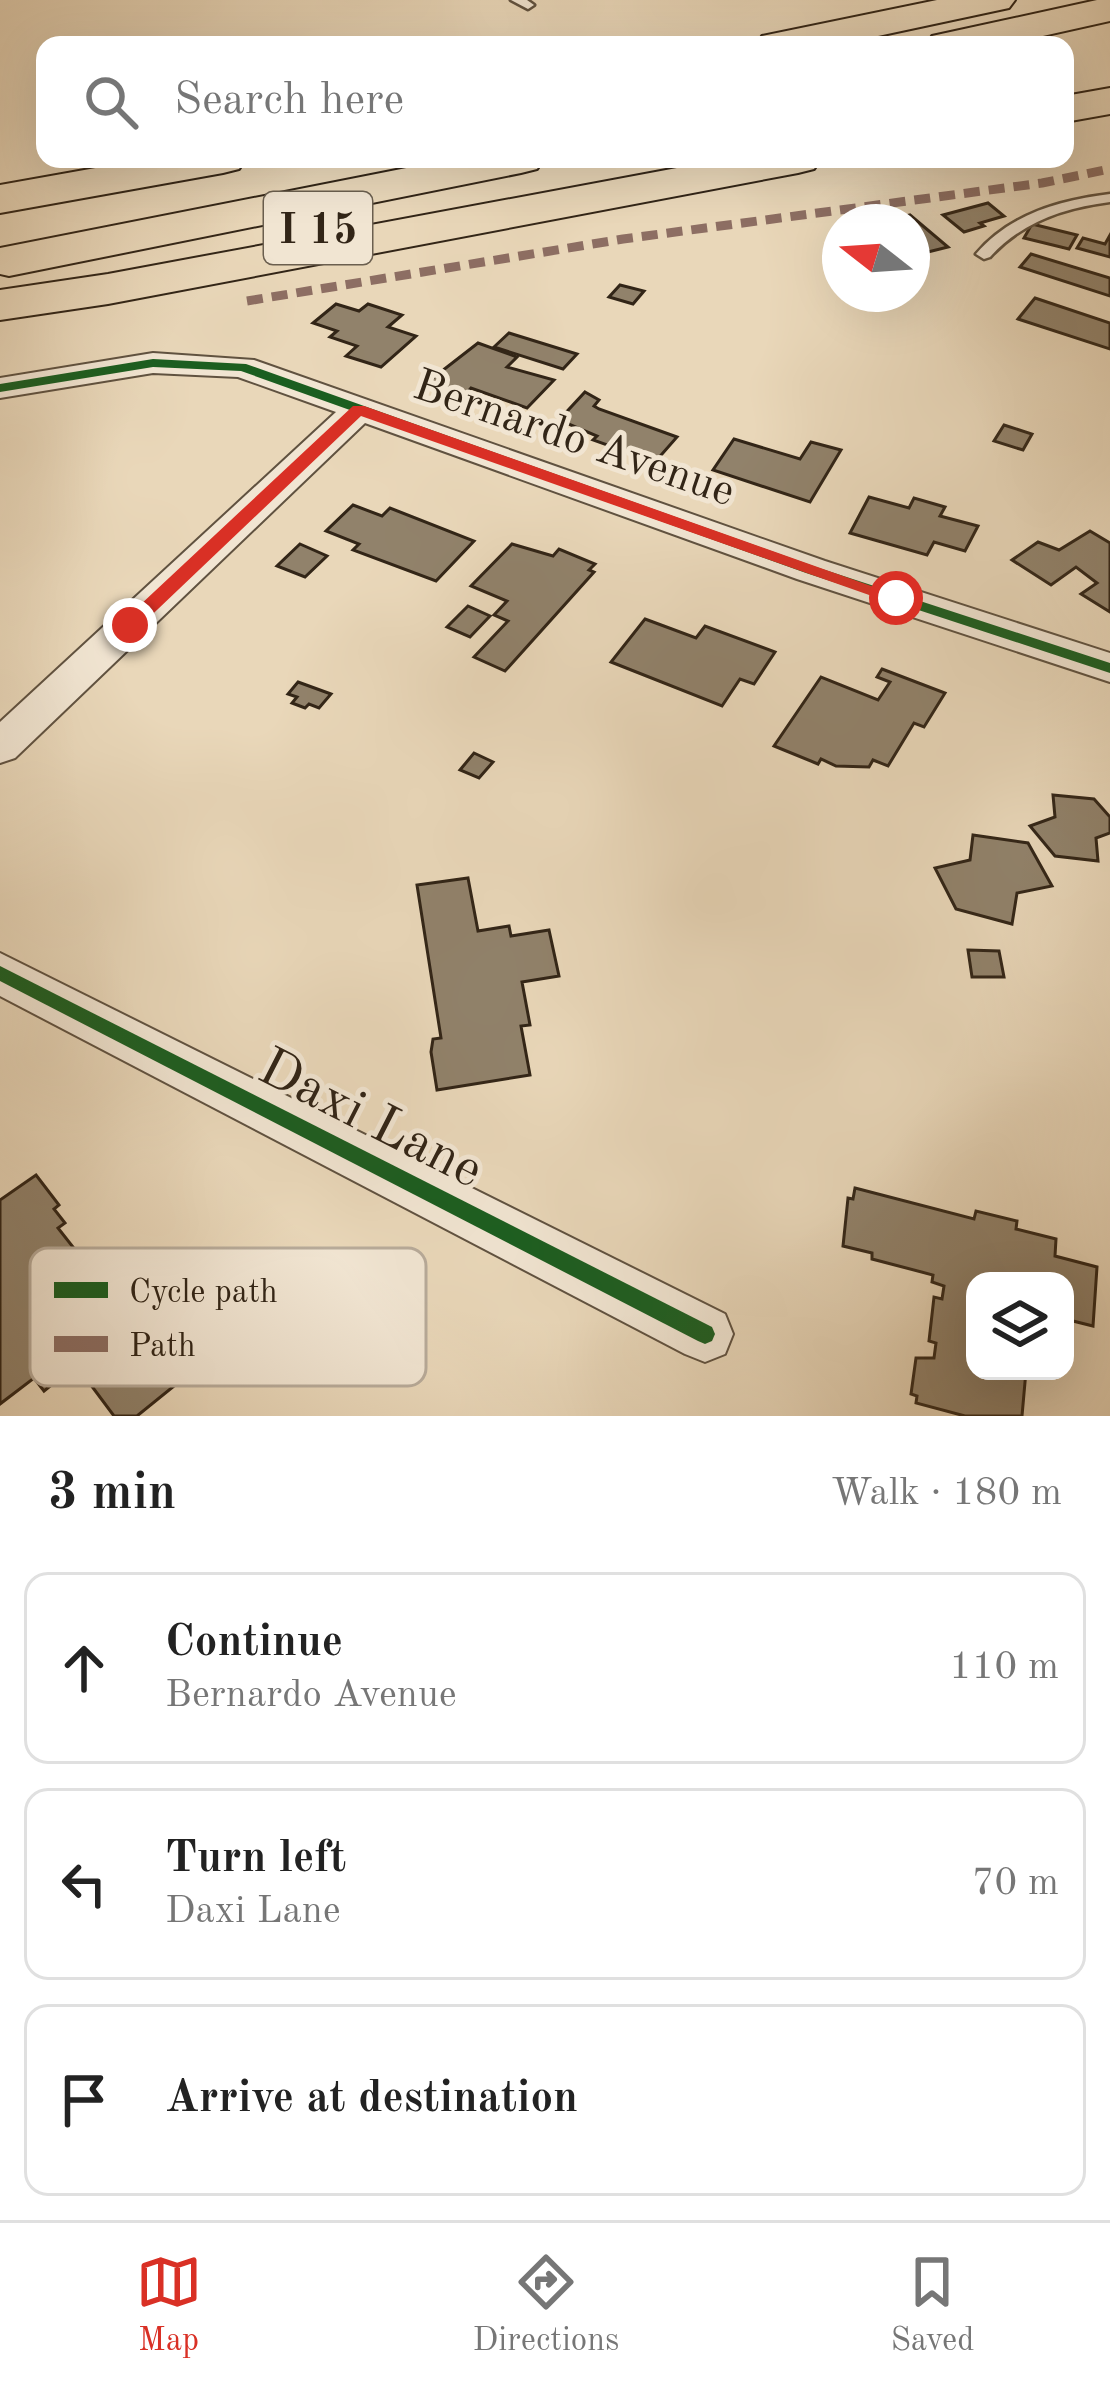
<!DOCTYPE html>
<meta charset="utf-8">
<style>
body{margin:0;font-family:"Old Standard TT",serif;background:#f6f6f6;color:#222}
.controls{position:absolute;right:36px;bottom:36px;display:grid;overflow:hidden;border-radius:24px;box-shadow:0 12px 48px #0002}
.controls button{width:108px;height:108px;display:grid;place-items:center;padding:0;border:0;border-bottom:3px solid #e0e0e0;background:#fff;color:#222;font:60px sans-serif}
.compass{position:absolute;left:822px;top:204px;width:108px;height:108px;border-radius:50%;background:#fff;box-shadow:0 12px 48px #0002;rotate:287deg}
.stop{position:absolute;width:36px;height:36px;margin:-27px;border:9px solid #d93025;border-radius:50%;background:#fff}
.stop.end{background:#d93025;border-color:#fff;box-shadow:0 3px 12px #0008}
.list{margin:0;padding:0;list-style:none}
h2{display:flex;justify-content:space-between;align-items:center;height:156px;margin:0;padding:0 48px;font-size:51px}
h2 small{font-size:39px;font-weight:400;color:#767676}
.list li{display:grid;grid-template-columns:78px 1fr auto;gap:36px;align-items:center;box-sizing:border-box;height:192px;margin:0 24px 24px;padding:0 24px;border:3px solid #e0e0e0;border-radius:24px}
.list b{display:block;font-size:45px;white-space:nowrap}
.list p{margin:0;font-size:39px;white-space:nowrap;color:#767676}
.list em{font-size:39px;font-style:normal;color:#767676}
.icon{flex:none;width:66px;height:66px;fill:none;stroke:currentColor;stroke-width:2;stroke-linecap:round;stroke-linejoin:round}
.map{position:relative;flex:none;width:1110px;height:1416px;overflow:hidden}
.search{position:absolute;background:#fff;box-shadow:0 12px 48px #0002;left:36px;right:36px;top:36px;height:132px;display:flex;align-items:center;gap:30px;box-sizing:border-box;padding:0 42px;border-radius:24px;color:#767676;font-size:45px}
.sheet{height:804px;background:#fff}
nav{display:flex;justify-content:space-around;align-items:center;box-sizing:border-box;height:168px;border-top:3px solid #e0e0e0;background:#fff;font-size:33px;color:#767676}
nav a{display:grid;justify-items:center;gap:6px}
nav .on{color:#d93025}
.map>svg:first-child{display:block}
.building{fill:#91826b;stroke:#322517;stroke-width:3}
.lines{fill:none;stroke-linecap:round;stroke-linejoin:round}
.lane-casing{stroke:#605240;stroke-width:5}
.street-casing{stroke:#605240;stroke-width:4}
.highway-casing{stroke:#322517;stroke-width:4}
.lane{fill:#f1e5d2;fill-rule:evenodd}
.street{fill:#f1e5d2;fill-rule:evenodd}
.highway{fill:#e9d7b9;fill-rule:evenodd}
.quiet{stroke:#8d6e63;stroke-width:9;stroke-dasharray:16 9;stroke-linecap:butt}
.cycleway-casing{stroke:#f1e5d2;stroke-width:7}
.cycleway{fill:#1b5e20;fill-rule:evenodd}
.route{fill:#d93025}
.labels{text-anchor:middle;stroke-width:10;stroke-linejoin:round;paint-order:stroke}
.shield{fill:#f1e5d2;stroke:#6b5f4f;stroke-width:3}
.shield-label{font-size:42px;font-weight:bold;fill:#322517}
.street-label{font-size:45px;fill:#322517;stroke:#f1e5d2}
.near-street-label{font-size:54px;fill:#322517;stroke:#f1e5d2}
.key{fill:#f1e5d2;stroke:#b8ab9a;stroke-width:3}
.key-label{font-size:33px;fill:#322517}
</style>
<div class="map">
<svg width="1110" height="1416" viewBox="0 0 1110 1416">
<rect width="100%" height="100%" fill="#e9d7b9"/>
<filter id="stains"><feTurbulence type="fractalNoise" baseFrequency=".00167" numOctaves="4"/><feColorMatrix values="0 0 0 0 .2 0 0 0 0 .09 0 0 0 0 .02 0 0 0 .5 -.17"/></filter>
<radialGradient id="worn" r=".72"><stop offset=".6" stop-color="#630" stop-opacity="0"/><stop offset="1" stop-color="#630" stop-opacity=".3"/></radialGradient>
<!-- building -->
<g class="building">
<path d="M988,203L1004,216L980,223L984,226L964,232L943,215Z"/>
<path d="M910,215L948,247L916,255L912,251V222H882Z"/>
<path d="M1032,224L1077,235L1069,249L1024,238Z"/>
<path d="M1110,235V257L1077,248L1083,238L1105,244Z"/>
<path d="M1031,254L1110,278V296L1020,267Z"/>
<path d="M620,285L644,291L633,304L609,297Z"/>
<path d="M1035,298L1110,323V349L1018,319Z"/>
<path d="M336,304L359,311L368,304L402,315L388,327L416,336L381,367L346,356L357,346L330,337L337,331L313,323Z"/>
<path d="M509,333L577,354L563,369L494,347Z"/>
<path d="M478,343L517,357L507,367L554,380L527,408L471,388L466,394L429,381Z"/>
<path d="M585,392L599,400L594,406L599,409L677,437L655,462L593,440L597,436L559,420Z"/>
<path d="M1004,425L1032,434L1023,450L994,441Z"/>
<path d="M734,439L800,459L811,442L841,450L810,502L713,470Z"/>
<path d="M869,497L909,508L914,498L945,507L940,516L978,526L965,551L934,542L927,555L850,533Z"/>
<path d="M353,505L382,516L390,508L474,541L436,581L353,550L359,544L326,531Z"/>
<path d="M1090,531L1110,543V612L1081,594L1097,583L1076,567L1051,585L1012,560L1038,542L1059,550Z"/>
<path d="M300,544L327,556L305,577L277,566Z"/>
<path d="M512,544L553,556L559,549L595,564L589,570L594,572L505,671L474,657L508,621L494,615L507,601L471,586Z"/>
<path d="M468,606L490,616L470,637L447,627Z"/>
<path d="M645,619L696,638L705,626L775,652L754,684L740,679L722,706L611,662Z"/>
<path d="M882,669L945,693L924,727L914,723L888,766L873,760L869,767L836,766L821,759L818,764L774,746L821,677L878,700L890,682L877,677Z"/>
<path d="M298,682L331,694L319,708L309,704L305,708L292,703L297,697L288,694Z"/>
<path d="M474,753L493,762L479,778L460,770Z"/>
<path d="M1053,795L1094,799L1110,817V833L1096,838L1098,861L1055,856L1030,826L1055,817Z"/>
<path d="M973,835L1028,843L1052,886L1017,893L1012,924L956,909L935,868L970,860Z"/>
<path d="M468,878L478,931L509,926L511,936L549,930L559,976L522,982L530,1025L521,1026L530,1075L437,1090L431,1052L433,1039L441,1038L417,885Z"/>
<path d="M968,950L999,951L1004,977H972Z"/>
<path d="M36,1175L59,1205L54,1209L65,1223L58,1228L179,1382L137,1416H114L76,1365L44,1391L34,1378L0,1404V1200Z"/>
<path d="M855,1188L974,1219L976,1211L1017,1221L1016,1229L1056,1239L1055,1256L1097,1267L1093,1326L1065,1319V1281H975V1371H1026L1022,1416H965L916,1403L917,1396L911,1394L916,1358H934L936,1343L929,1341L934,1297L942,1299L944,1286L932,1282L933,1275L872,1259V1253L843,1246L848,1198L853,1199Z"/>
</g>
<g class="lines">
<!-- lane casing -->
<g class="lane-casing">
<g id="lane">
<path d="M511,0H527L534,5L528,9Z"/>
<path d="M1110,194V202C1063,208 1022,222 990,257L984,259L976,254C1010,214 1060,200 1110,194Z"/>
</g>
</g>
<!-- street casing -->
<g class="street-casing">
<g id="street">
<path d="M153,353L254,360L825,561L1110,653V682L797,579L365,423L15,758L0,763V722L336,412L238,377L153,373L0,398V378Z"/>
<path d="M0,953L725,1314L733,1334L725,1354L705,1362L685,1354L0,996Z"/>
</g>
</g>
<!-- highway casing -->
<g class="highway-casing">
<g id="highway">
<path d="M937,0H1015L1009,8L836,45H756L762,36Z"/>
<path d="M1097,0H1110V21L1002,45H926L932,36Z"/>
<path d="M1110,88V114L1065,122V96Z"/>
<path d="M146,159H246L239,169L223,173L0,213V185Z"/>
<path d="M452,159H544L537,169L521,173L9,276L0,274V248Z"/>
<path d="M725,159H821L814,169L798,173L108,304L0,320V290L108,274Z"/>
</g>
</g>
<!-- lane -->
<use href="#lane" class="lane"/>
<!-- street -->
<use href="#street" class="street"/>
<!-- highway -->
<use href="#highway" class="highway"/>
<!-- quiet -->
<path class="quiet" d="M247,301L623,239L1042,183L1110,169"/>
<!-- cycleway casing -->
<g class="cycleway-casing">
<g id="cycleway">
<path d="M153,359L246,364L816,567L1110,663V673L806,573L241,371L153,367L0,392V384Z"/>
<path d="M0,966L712,1327L715,1334L712,1341L705,1344L698,1341L0,981Z"/>
</g>
</g>
<!-- cycleway -->
<use href="#cycleway" class="cycleway"/>
</g>
<!-- route -->
<path class="route" d="M353,406H364L905,598L889,602L361,416L137,629H124V620Z"/>
<g class="labels">
<!-- shield labels -->
<rect class="shield" x="264" y="192" width="108" height="72" rx="9"/>
<g class="shield-label">
<text x="318" y="243">I 15</text>
</g>
<!-- street labels -->
<g class="street-label">
<text transform="translate(575 436) rotate(19)" y="16">Bernardo Avenue</text>
</g>
<!-- near-street labels -->
<g class="near-street-label">
<text transform="translate(372 1116) rotate(27)" y="19">Daxi Lane</text>
</g>
</g>
<!-- legend -->
<rect x="30" y="1248" width="396" height="138" rx="18" class="key"/>
<rect x="54" y="1282" width="54" height="16" fill="#1b5e20"/>
<rect x="54" y="1336" width="54" height="16" fill="#8d6e63"/>
<g class="key-label">
<text x="129" y="1302">Cycle path</text>
<text x="129" y="1356">Path</text>
</g>
<rect width="100%" height="100%" filter="url(#stains)"/>
<rect width="100%" height="100%" fill="url(#worn)"/>
</svg>
<div class="controls">
<button><svg class="icon" aria-label="layers" viewBox="0 0 24 24"><path d="M12 4l9 5-9 5-9-5zM3 14l9 5 9-5"/></svg></button>
</div>
<svg class="compass" viewBox="-18 -18 36 36"><path d="M0-13l5 13h-10z" fill="#e53935"/><path d="M0 13l5-13h-10z" fill="#767676"/></svg>
<div class="stop" style="left:896px;top:598px"></div>
<div class="stop end" style="left:130px;top:625px"></div>
<div class="search"><svg class="icon" aria-label="search" viewBox="0 0 24 24"><circle cx="10" cy="10" r="6"/><path d="M15 15l6 6"/></svg>Search here</div>
</div>
<section class="sheet">
<h2>3 min<small>Walk · 180 m</small></h2>
<ul class="list">
<li><svg class="icon" aria-label="ahead" viewBox="0 0 24 24"><path d="M12 20V5M6 11l6-6 6 6"/></svg><div><b>Continue</b><p>Bernardo Avenue</p></div><em>110 m</em></li>
<li><svg class="icon" aria-label="left" viewBox="0 0 24 24"><path d="M17 20v-9H6M10 6l-5 5 5 5"/></svg><div><b>Turn left</b><p>Daxi Lane</p></div><em>70 m</em></li>
<li><svg class="icon" aria-label="arrive" viewBox="0 0 24 24"><path d="M6 21V4h12l-3 4 3 4H6"/></svg><div><b>Arrive at destination</b></div></li>
</ul>
</section>
<nav>
<a class="on"><svg class="icon" aria-label="map" viewBox="0 0 24 24"><path d="M3 6l6-2 6 2 6-2v14l-6 2-6-2-6 2zM9 4v14M15 6v14"/></svg>Map</a>
<a><svg class="icon" aria-label="directions" viewBox="0 0 24 24"><path d="M12 3l9 9-9 9-9-9zM9 14v-3h6M13 9l2 2-2 2"/></svg>Directions</a>
<a><svg class="icon" aria-label="saved" viewBox="0 0 24 24"><path d="M7 4h10v16l-5-4-5 4z"/></svg>Saved</a>
</nav>
